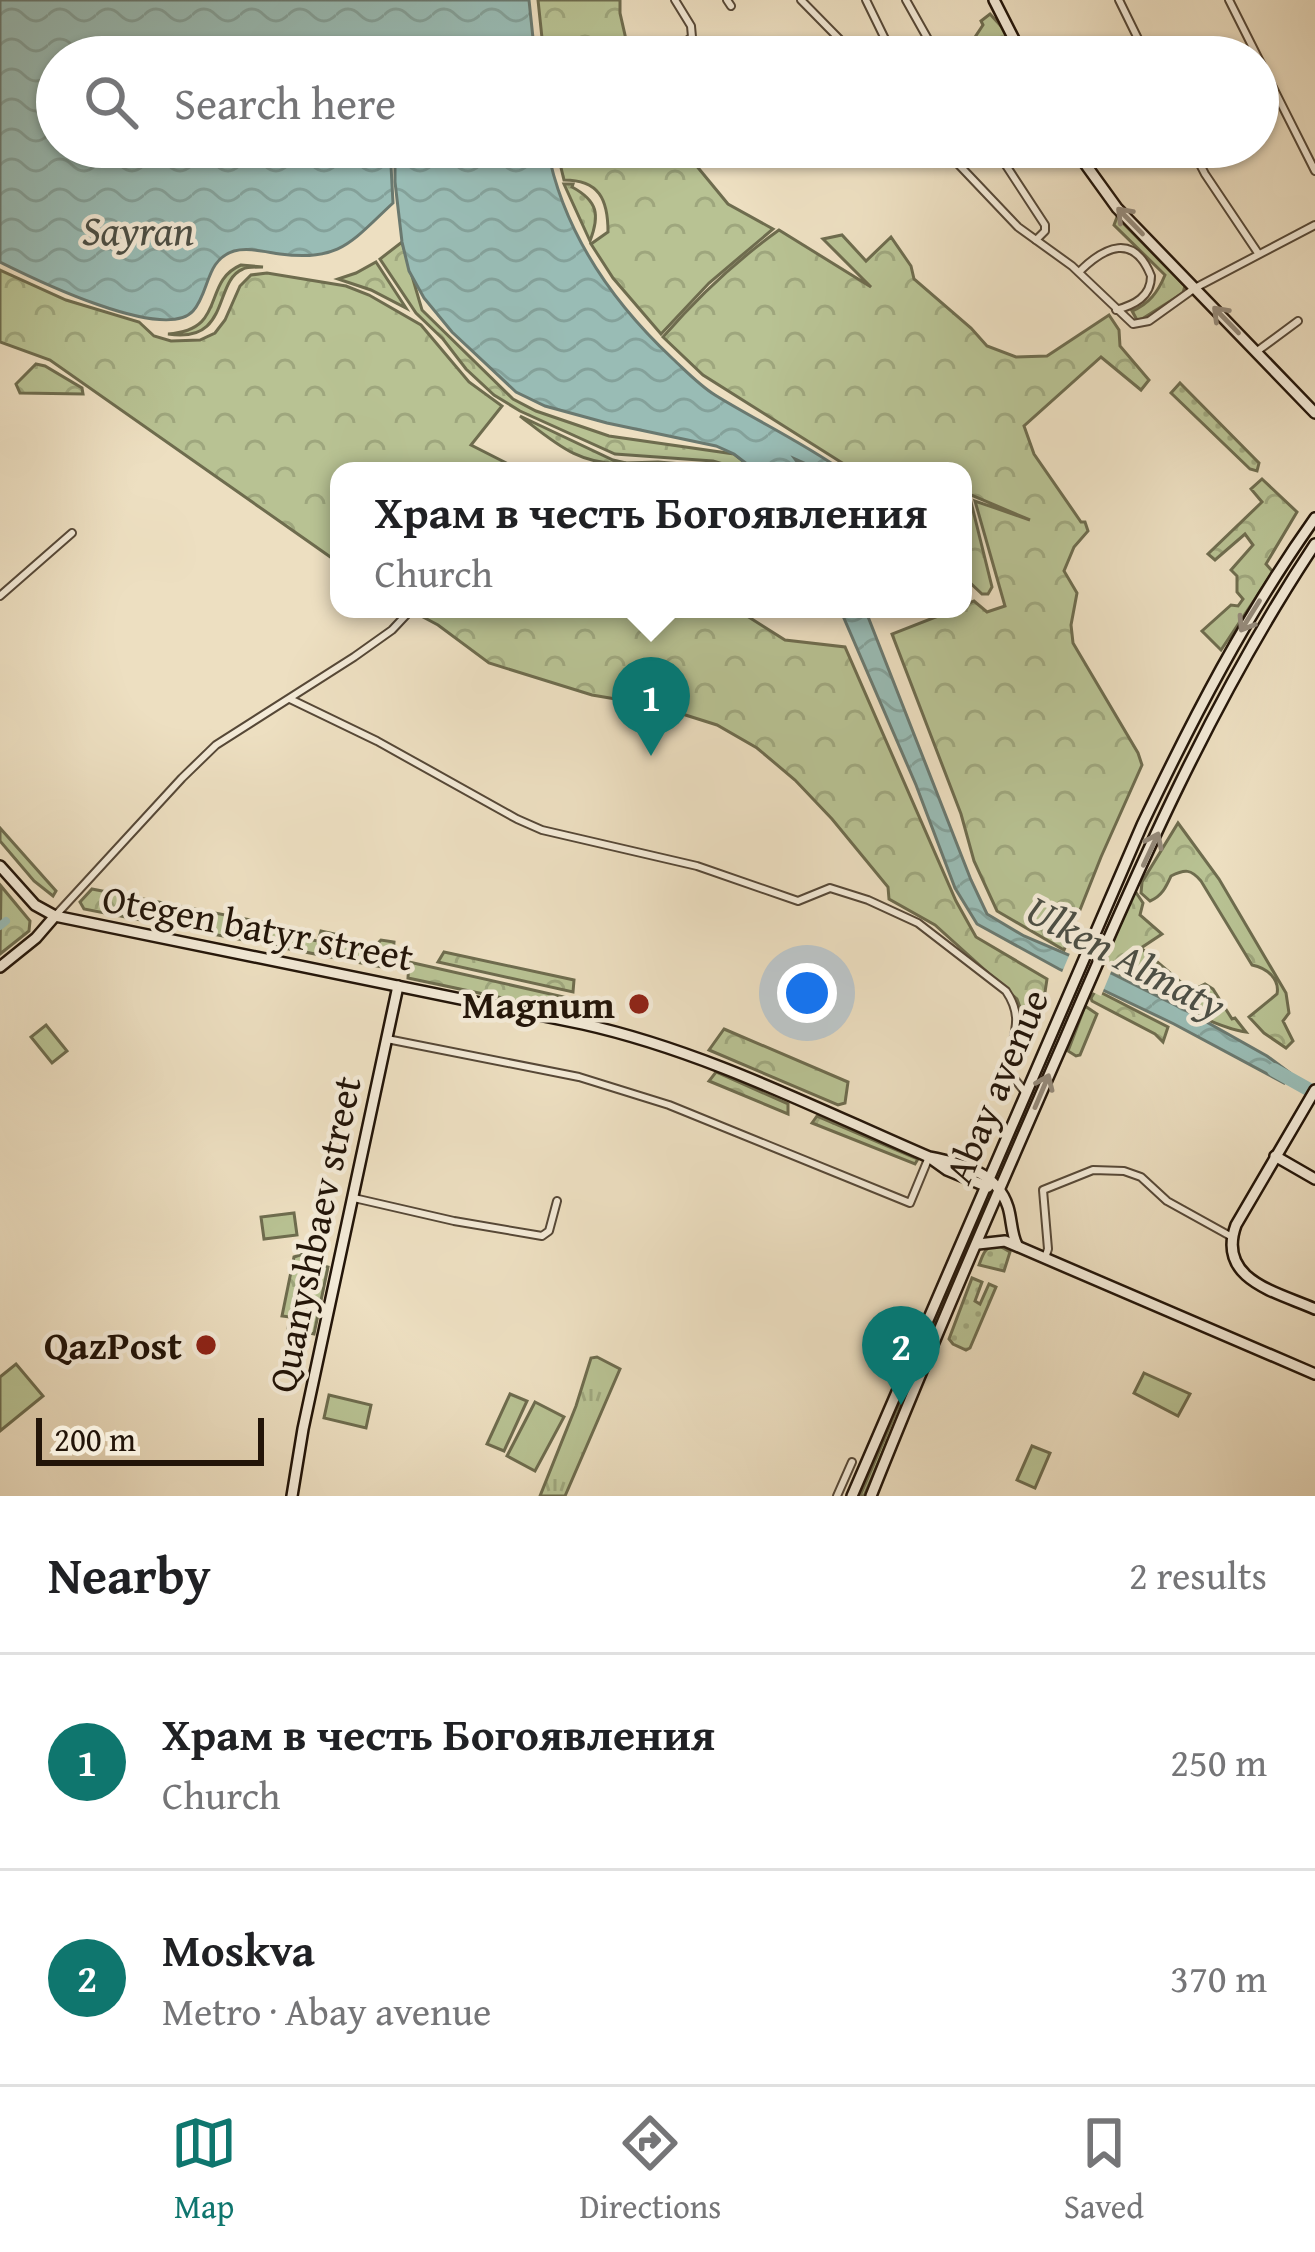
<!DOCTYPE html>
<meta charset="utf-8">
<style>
body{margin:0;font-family:"Gentium Book Plus",serif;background:#f6f6f6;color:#202124}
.scale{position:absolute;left:36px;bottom:30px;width:228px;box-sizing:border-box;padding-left:12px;border:6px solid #231509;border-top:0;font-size:33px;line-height:42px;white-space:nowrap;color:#231509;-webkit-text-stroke:9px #f3ead7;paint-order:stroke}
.you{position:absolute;left:807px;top:993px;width:42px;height:42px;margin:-30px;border:9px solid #fff;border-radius:50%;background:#1a73e8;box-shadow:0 0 0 18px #1a73e833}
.badge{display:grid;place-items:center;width:78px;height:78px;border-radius:50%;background:#0f766e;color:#fff;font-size:39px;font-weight:700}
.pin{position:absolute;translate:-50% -99px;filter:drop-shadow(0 3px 6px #0008)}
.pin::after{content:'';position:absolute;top:63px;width:42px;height:36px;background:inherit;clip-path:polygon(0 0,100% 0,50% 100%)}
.popup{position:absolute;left:330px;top:462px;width:642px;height:156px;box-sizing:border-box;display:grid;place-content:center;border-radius:24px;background:#fff;filter:drop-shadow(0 3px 9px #0005);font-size:39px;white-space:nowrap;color:#757577}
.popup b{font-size:45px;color:#202124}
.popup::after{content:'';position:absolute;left:50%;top:100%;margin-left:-24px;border:24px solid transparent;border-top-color:#fff}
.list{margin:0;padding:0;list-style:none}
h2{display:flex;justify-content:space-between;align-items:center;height:156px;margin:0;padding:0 48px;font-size:51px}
h2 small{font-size:39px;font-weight:400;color:#757577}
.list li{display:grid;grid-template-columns:78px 1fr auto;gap:36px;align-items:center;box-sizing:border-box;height:216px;padding:0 48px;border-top:3px solid #e0e0e0}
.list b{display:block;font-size:45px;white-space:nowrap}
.list p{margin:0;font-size:39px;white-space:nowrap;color:#757577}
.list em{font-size:39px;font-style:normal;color:#757577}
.icon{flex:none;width:66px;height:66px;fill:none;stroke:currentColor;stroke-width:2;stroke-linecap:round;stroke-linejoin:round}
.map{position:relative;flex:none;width:1315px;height:1496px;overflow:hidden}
.search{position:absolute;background:#fff;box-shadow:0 3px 9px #0004;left:36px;right:36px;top:36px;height:132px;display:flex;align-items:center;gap:30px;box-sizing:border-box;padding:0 42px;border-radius:66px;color:#757577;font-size:45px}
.sheet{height:588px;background:#fff}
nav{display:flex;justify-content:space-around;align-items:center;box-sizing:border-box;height:168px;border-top:3px solid #e0e0e0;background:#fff;font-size:33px;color:#757577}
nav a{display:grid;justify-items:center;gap:6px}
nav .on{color:#0f766e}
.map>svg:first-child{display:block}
.grass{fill:url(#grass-dots);stroke:#6e6c4e;stroke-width:3}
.forest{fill:url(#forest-crowns);stroke:#6e6c4e;stroke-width:3}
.park{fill:url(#park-tufts);stroke:#6e6c4e;stroke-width:3}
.garden{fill:#b8c293;stroke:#6e6c4e;stroke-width:3}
.water{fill:url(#water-waves);stroke:#6a7970;stroke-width:3}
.pier{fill:#eddfc1}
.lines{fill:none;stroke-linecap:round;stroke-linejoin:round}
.canal{stroke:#99bcb5;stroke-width:8}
.river{stroke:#99bcb5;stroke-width:14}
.street-casing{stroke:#564837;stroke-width:10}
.secondary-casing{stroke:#231509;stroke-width:14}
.street{stroke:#f3ead7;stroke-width:6}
.secondary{stroke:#f3ead7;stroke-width:9}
.oneway{stroke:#958a7a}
.poi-dot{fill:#8f2418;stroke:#f3ead7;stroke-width:4.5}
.labels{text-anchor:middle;stroke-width:9;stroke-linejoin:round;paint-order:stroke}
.street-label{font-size:39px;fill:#231509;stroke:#f3ead7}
.poi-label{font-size:39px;font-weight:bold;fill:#231509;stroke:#f3ead7;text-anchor:end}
.water-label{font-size:42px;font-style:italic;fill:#4c4f45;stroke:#f3ead7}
</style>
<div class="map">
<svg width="1315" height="1496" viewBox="0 0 1315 1496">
<defs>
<pattern id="grass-dots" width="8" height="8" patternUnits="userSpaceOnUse" patternTransform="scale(3)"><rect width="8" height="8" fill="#b8c293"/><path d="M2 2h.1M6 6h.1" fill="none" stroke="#9ea67d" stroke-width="1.8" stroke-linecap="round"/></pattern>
<pattern id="forest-crowns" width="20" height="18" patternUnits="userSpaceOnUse" patternTransform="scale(3)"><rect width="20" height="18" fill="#b8c293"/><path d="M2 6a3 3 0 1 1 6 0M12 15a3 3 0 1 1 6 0" fill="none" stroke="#9ea67d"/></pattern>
<pattern id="park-tufts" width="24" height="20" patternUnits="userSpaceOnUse" patternTransform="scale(3)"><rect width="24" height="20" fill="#b8c293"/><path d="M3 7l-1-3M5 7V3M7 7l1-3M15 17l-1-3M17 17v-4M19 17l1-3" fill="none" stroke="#9ea67d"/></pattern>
<pattern id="water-waves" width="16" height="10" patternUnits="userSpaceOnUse" patternTransform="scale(3)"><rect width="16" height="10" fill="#99bcb5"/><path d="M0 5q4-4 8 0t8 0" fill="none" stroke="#84a19a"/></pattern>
</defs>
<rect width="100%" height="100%" fill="#eddfc1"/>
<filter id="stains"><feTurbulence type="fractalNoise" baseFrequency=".00167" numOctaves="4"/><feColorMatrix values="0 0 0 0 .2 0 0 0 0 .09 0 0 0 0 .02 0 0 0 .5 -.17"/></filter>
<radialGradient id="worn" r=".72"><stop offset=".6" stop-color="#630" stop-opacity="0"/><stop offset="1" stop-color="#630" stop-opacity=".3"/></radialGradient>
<!-- grass -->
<g class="grass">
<path d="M564,184H573L572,187C598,201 600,215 590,241Z"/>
<path d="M241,265L263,267C258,267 247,267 243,269C213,281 231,344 168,334C228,330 201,282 241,265Z"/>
<path d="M1180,383L1259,463L1257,471L1250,469L1171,393Z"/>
<path d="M520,416L613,460L626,463C580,467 554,442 520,416Z"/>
<path d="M998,1245L1010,1252L1004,1271L979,1265C983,1254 985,1246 998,1245Z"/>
<path d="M972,1278L982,1282L975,1301L980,1304L989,1284L996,1287L970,1348L966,1350L953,1344L949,1339Z"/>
</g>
<!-- forest -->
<g class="forest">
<path d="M538,0H620V13L630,57H544Z"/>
<path d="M990,14L1010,36L1019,57H1004L994,44L971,55V57H963L961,50L975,37L983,25L981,21Z"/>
<path d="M556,147H681L728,204L773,229L709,283L661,334L613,278L591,244L608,232C608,199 599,180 564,180Z"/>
<path d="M1117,217L1185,286L1183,293L1142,319L1137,320L1132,311C1149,304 1158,292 1165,275L1114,225Z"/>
<path d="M779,230L871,287L823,239L842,235L866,261L891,237L911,266L914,279L971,328L987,346L1016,357L1047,356L1109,315L1119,330L1120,346L1149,380L1141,390L1101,357L1024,426L1034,454L1081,522H1085L1088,531L1074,547L1064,571L1077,593L1071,625L1073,643L1138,753L1142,765L1101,857L1064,950L997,911L974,861L961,814L892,634L956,609H963V606L974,601L987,612L1005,606L975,501L1030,520L969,494L992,587L988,594H982L963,576V471H855L703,375L663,337C697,298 737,260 779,230Z"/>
<path d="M402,242L422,310L513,399L536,411L609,436L734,454L756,471H747L713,461L615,454L520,411L494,395L466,369L443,339L416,313L380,259Z"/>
<path d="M376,262L406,308L371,290L338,279L356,273Z"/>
<path d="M0,270L66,300L139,322L154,336L171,341L200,340L215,333L225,320L240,286L251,275L267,273L346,286L369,295L421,325L469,382L502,406L471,445L522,471H339V563L50,360L0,342Z"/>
<path d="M36,364L45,366L82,388L83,394L20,393L16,384Z"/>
<path d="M1262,479L1297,512L1266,564L1273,572L1221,650L1202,631L1231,605L1238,606L1243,599L1237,592V576L1231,570L1253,545L1245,534L1215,560L1208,554L1262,502L1251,489Z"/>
<path d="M408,609H736L785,640L845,647L956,901L976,937L1047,979L1043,1005L1020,1059L1016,1051L1025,1021L1017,999L935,925L889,899L888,887L832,819L795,780L757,748L717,725L657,706L592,695L489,663L438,625Z"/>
<path d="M1178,823L1219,879L1286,993L1289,1013L1283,1021L1293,1041L1286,1048L1264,1033L1249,1017L1277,994C1280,979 1267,968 1252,965L1201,881C1191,869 1185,869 1171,876C1166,887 1162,896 1150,901L1141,893L1142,882Z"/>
<path d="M0,828L56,891L53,896L34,881L0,841Z"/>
<path d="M1,886L30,921L29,931L0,954Z"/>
<path d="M92,889L297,929L296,937L318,941L321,931L344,936L348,945L373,948L381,940L394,942L392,969L84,909L80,902Z"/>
<path d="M1135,891L1143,903L1140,915L1162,934L1141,948L1191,991L1205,984L1213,989L1232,1019L1235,1018L1246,1032C1209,1027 1139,984 1102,965Z"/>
<path d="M444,952L574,980L573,992L438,962Z"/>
<path d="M409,962L564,997L559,1010L408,978Z"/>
<path d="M1096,990L1168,1027L1163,1042L1155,1034L1092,1001L1091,998Z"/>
<path d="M1085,1006L1097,1014L1080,1055L1076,1056L1068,1051Z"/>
<path d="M724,1029L848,1082L845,1103L838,1105L709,1050Z"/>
<path d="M716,1072L788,1104V1114L709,1081Z"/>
<path d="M817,1116L918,1159L915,1164L812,1123Z"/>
<path d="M985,1203L989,1204L864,1496H860Z"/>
<path d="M303,1254V1260L328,1267L314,1334L288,1328L290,1317L282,1316L294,1257Z"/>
</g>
<!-- park -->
<g class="park">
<path d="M294,1213L297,1235L264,1239L261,1217Z"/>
<path d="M597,1357L620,1369L565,1496H540L576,1406L591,1358Z"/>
</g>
<!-- garden -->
<g class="garden">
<path d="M658,462L719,467L717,471H619L626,463Z"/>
<path d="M46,1025L67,1051L52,1063L31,1037Z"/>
<path d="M16,1364L43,1396L0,1431V1377Z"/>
<path d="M1144,1373L1190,1394L1178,1416L1134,1393Z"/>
<path d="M510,1394L527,1401L504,1451L487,1444Z"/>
<path d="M329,1395L371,1405L366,1428L324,1418Z"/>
<path d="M535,1402L564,1417L535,1471L507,1456Z"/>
<path d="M1032,1446L1050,1453L1035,1488L1017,1480Z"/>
</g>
<!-- water -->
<g class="water">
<path d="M0,0H529L535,57H57V147H390L393,203C351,242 340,262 280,254C266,252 248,247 234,251C205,260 210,292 193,311C164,343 32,278 0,262Z"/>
<path d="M395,147H547C563,231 611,301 673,359C686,371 699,385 715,395C757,421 802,442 843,471H822L795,459L804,471H756L734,454L716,446L607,423L545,406L516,392L452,332L424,298L409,271L402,242L395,182Z"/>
<path d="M840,609H865L971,880L987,914L1024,936L1111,973L1187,1011L1267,1056L1290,1073L1284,1083L1174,1024L1059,969L977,924L955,888L916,785Z"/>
</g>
<!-- pier -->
<path class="pier" d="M1071,951L1113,967L1101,996L1060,977Z"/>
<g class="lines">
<!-- canal -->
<path class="canal" d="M0,926L6,921"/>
<!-- river -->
<path class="river" d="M1274,1070L1315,1093"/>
<!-- street casing -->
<g class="street-casing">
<g id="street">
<path d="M727,0L731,6"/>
<path d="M801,0L857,57"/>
<path d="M866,0L886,41L878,57"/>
<path d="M906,0L938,57"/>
<path d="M1119,0L1147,57"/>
<path d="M1229,0L1315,171"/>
<path d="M666,57L692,37L691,26L675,0"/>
<path d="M942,147L1018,227L1072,266L1133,324L1149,321L1195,288L1315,225"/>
<path d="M994,147L1045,225V231L1036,240"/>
<path d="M1191,147L1205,174L1258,253"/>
<path d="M1079,272C1105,246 1134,233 1151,276C1151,297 1134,305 1116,310"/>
<path d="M1256,352L1298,321"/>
<path d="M0,596L72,533"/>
<path d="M290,699L377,741L517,819L542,830L697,866L798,901L830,888L868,900L918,923L1006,991C1027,1022 1009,1038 1008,1071L1025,1092"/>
<path d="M55,916L182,778L216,745L354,657L392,630L407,614"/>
<path d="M387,1039L579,1077L669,1105L910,1203L929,1157"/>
<path d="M354,1198L454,1221L542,1236L549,1231L557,1201"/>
<path d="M1045,1258L1048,1249L1043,1190L1093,1170L1124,1171L1141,1177L1167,1201L1232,1237"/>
<path d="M837,1496L852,1462"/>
</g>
</g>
<!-- secondary casing -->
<g class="secondary-casing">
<g id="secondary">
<path d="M994,0L1023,57"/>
<path d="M1073,147L1117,208L1315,413"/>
<path d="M0,866L35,905L55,916L583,1024C704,1051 815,1108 929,1157C961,1163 997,1172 1008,1207C1012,1220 1011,1233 1017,1245"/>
<path d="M0,967L36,938L55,916"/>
<path d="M1315,1090L1236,1225C1216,1280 1277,1292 1315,1309"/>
<path d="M1275,1156L1315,1179"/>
<path d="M933,1160L947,1170L988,1187"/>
<path d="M978,1244L1005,1241L1315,1374"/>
<path d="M292,1496L303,1429L398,986"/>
<path d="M852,1496L1142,825C1193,718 1246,615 1315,518"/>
<path d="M871,1496C932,1343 998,1192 1064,1041C1137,871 1212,699 1315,544"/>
</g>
</g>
<!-- street -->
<use href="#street" class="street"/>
<!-- secondary -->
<use href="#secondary" class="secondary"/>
</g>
<!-- one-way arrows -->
<defs><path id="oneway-shaft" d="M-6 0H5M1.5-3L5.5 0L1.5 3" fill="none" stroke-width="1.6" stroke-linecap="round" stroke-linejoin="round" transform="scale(3)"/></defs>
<g class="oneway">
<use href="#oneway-shaft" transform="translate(1130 221) rotate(-134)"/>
<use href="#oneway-shaft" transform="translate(1226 320) rotate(-134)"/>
<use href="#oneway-shaft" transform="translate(1250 616) rotate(122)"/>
<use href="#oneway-shaft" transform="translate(1151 849) rotate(-65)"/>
<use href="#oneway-shaft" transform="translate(1042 1091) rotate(-67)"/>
</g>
<!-- markers -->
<g class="poi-dot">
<circle cx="639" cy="1004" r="12"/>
<circle cx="206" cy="1345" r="12"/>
</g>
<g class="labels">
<!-- street labels -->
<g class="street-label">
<text transform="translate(258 927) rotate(11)" y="14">Otegen batyr street</text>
<text transform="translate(996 1086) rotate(-67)" y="14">Abay avenue</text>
<text transform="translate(314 1234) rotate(-78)" y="14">Quanyshbaev street</text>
</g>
<!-- poi labels -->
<g class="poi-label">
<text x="615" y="1018">Magnum</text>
<text x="182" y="1359">QazPost</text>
</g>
<!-- water labels -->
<g class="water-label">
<text x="138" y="245">Sayran</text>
<text transform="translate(1126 957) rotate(28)" y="15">Ulken Almaty</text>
</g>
</g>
<rect width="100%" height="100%" filter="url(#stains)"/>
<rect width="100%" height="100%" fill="url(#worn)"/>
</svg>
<div class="scale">200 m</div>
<div class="you"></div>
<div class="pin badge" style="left:651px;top:756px">1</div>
<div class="popup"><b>Храм в честь Богоявления</b>Church</div>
<div class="pin badge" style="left:901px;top:1405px">2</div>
<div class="search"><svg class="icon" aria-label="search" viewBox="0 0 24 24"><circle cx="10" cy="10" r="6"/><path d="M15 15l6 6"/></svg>Search here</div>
</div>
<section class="sheet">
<h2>Nearby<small>2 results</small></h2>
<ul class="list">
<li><span class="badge">1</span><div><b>Храм в честь Богоявления</b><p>Church</p></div><em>250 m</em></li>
<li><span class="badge">2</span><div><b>Moskva</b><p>Metro · Abay avenue</p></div><em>370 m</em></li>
</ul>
</section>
<nav>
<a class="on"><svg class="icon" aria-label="map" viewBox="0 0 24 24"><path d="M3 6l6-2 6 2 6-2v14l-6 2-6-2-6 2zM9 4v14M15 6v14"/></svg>Map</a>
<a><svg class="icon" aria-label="directions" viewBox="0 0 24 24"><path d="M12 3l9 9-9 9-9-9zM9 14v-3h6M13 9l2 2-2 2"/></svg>Directions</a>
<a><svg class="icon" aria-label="saved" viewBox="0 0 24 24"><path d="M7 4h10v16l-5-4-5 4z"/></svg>Saved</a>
</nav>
